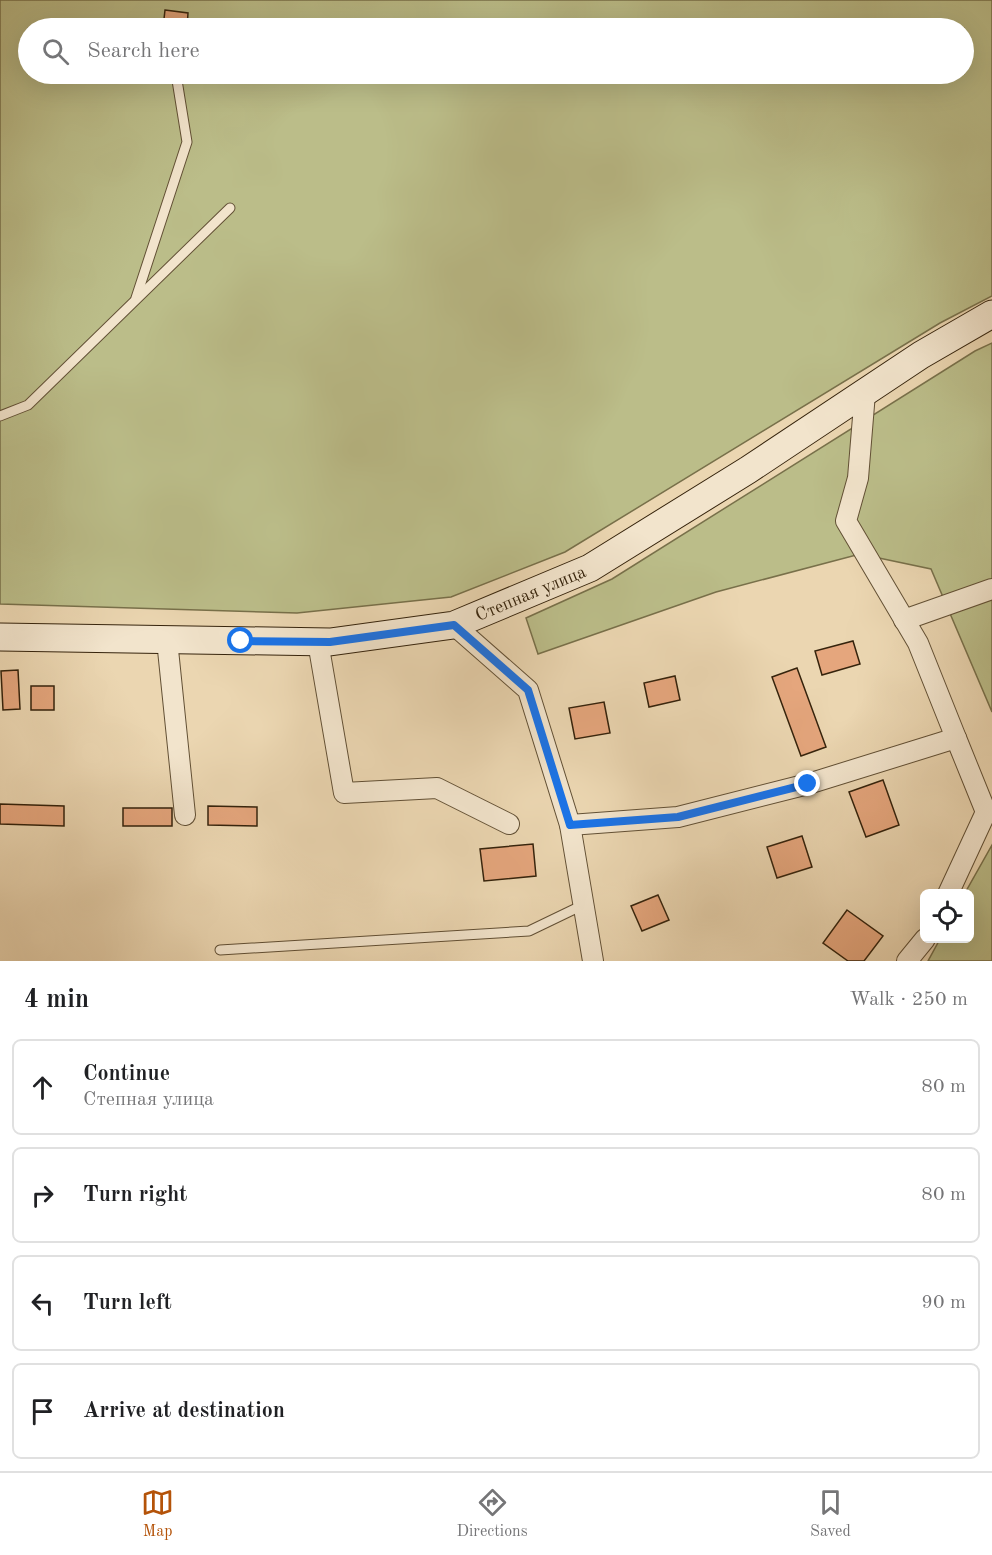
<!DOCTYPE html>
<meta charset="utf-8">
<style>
body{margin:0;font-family:"Old Standard TT",serif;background:#f2f2f2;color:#202124}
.controls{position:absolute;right:18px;bottom:18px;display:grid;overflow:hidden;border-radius:9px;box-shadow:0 6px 24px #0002}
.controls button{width:54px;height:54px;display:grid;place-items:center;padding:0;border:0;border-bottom:2px solid #e0e0e0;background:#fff;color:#202124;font:30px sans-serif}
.stop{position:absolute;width:18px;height:18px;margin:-14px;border:4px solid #1a73e8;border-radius:50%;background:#fff}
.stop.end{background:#1a73e8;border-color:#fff;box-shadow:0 2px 6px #0008}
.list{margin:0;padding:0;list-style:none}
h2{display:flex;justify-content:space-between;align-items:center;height:78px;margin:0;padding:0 24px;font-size:26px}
h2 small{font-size:20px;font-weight:400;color:#757577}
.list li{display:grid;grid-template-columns:39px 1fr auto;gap:18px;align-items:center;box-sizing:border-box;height:96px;margin:0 12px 12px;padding:0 12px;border:2px solid #e0e0e0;border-radius:9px}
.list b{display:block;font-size:22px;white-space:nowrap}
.list p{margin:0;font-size:20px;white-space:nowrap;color:#757577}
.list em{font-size:20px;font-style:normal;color:#757577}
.icon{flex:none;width:33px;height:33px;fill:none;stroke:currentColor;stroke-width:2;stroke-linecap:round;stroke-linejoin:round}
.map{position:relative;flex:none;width:992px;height:961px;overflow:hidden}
.search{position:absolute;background:#fff;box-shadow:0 6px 24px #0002;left:18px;right:18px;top:18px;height:66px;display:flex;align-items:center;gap:15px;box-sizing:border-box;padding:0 21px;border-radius:33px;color:#757577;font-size:22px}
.sheet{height:510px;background:#fff}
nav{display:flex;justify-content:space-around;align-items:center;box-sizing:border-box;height:84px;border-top:2px solid #e0e0e0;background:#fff;font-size:16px;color:#757577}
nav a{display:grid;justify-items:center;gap:3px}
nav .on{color:#b45309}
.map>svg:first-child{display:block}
.green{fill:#bbbd89;stroke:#78704a;stroke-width:1.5;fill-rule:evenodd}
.building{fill:#e5a67d;stroke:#35230c;stroke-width:1.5}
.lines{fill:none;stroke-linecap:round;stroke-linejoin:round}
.lane-casing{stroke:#625035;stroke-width:11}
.street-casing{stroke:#625035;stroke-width:22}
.secondary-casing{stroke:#35230c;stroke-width:29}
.lane{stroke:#f2e4cc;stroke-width:9}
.street{stroke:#f2e4cc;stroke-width:20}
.secondary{stroke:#f2e4cc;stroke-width:27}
.route{stroke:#1a73e8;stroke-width:8}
.labels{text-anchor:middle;stroke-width:5;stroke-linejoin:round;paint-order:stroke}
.street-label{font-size:18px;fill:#35230c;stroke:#f2e4cc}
</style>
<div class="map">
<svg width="992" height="961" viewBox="0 0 992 961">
<rect width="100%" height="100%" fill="#ebd6b1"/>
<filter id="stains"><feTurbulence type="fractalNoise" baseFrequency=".00333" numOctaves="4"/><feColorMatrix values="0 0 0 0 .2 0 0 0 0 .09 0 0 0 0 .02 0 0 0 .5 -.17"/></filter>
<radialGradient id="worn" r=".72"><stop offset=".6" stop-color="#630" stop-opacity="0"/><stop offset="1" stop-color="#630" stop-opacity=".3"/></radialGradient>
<!-- green -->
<g class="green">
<path d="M0,0H992V296L940,323L565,552L451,597L297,613L0,604ZM28,28H964V74H28Z"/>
<path d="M992,343V712L931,569L860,554L716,592L538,654L526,618L612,579L975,351Z"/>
<path d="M992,845V961H928L940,939H970V894L965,893Z"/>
</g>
<!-- building -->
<g class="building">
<path d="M165,10L188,13L187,28H163Z"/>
<path d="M853,641L860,664L822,675L815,651Z"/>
<path d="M797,668L826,747L801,756L772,677Z"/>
<path d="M18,670L20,709L3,710L1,671Z"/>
<path d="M675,676L680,700L649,707L644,683Z"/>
<rect x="31" y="686" width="23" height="24"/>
<path d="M604,702L610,733L575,739L569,708Z"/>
<path d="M883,780L899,825L866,837L849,792Z"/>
<path d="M0,804L64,806V826L0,824Z"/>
<path d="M208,806L257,807V826L208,825Z"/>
<rect x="123" y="808" width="49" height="18"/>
<path d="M802,836L812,867L777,878L767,847Z"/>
<path d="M533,844L536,876L484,881L480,849Z"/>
<path d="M658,895L669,920L642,931L631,906Z"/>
<path d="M847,910L883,936L864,961H848L823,943Z"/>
</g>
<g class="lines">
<!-- lane casing -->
<g class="lane-casing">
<g id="lane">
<path d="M136,298L187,142L176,74"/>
<path d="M0,416L28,405L230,208"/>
<path d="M220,950L529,931L583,905"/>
</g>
</g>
<!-- street casing -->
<g class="street-casing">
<g id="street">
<path d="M904,620L992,589"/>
<path d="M454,625L528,690L570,825L593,961"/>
<path d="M167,640L185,815"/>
<path d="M318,642L344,793L437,788L509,824"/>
<path d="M570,825L678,817L808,784L956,738L918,643L846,521L858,478L865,393"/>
<path d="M948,894L986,812L956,738"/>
<path d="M907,961L925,939"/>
</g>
</g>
<!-- secondary casing -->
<g class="secondary-casing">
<g id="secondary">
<path id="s1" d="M0,637L330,642L454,625L590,568L748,470L921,355L992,314"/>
</g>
</g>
<!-- lane -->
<use href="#lane" class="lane"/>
<!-- street -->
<use href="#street" class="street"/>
<!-- secondary -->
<use href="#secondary" class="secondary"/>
</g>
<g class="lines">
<!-- route -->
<path class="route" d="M241,641L330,642L454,625L528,690L570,825L678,817L808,784"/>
</g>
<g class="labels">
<!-- street labels -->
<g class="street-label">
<text dy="6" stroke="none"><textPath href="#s1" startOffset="538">Степная улица</textPath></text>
</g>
</g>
<rect width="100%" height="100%" filter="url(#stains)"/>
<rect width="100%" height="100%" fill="url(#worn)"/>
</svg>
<div class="controls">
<button><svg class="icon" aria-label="locate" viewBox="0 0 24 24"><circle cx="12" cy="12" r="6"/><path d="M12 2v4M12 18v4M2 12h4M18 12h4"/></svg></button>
</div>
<div class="stop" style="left:241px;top:641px"></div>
<div class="stop end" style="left:808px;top:784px"></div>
<div class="search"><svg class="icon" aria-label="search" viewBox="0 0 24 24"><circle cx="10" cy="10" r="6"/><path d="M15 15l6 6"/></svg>Search here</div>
</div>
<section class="sheet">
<h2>4 min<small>Walk · 250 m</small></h2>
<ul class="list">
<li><svg class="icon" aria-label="ahead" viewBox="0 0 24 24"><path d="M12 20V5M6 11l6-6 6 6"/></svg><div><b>Continue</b><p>Степная улица</p></div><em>80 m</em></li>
<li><svg class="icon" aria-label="right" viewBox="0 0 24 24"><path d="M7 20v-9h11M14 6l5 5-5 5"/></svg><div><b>Turn right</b></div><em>80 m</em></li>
<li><svg class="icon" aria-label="left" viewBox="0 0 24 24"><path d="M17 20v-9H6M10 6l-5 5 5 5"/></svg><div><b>Turn left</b></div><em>90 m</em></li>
<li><svg class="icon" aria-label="arrive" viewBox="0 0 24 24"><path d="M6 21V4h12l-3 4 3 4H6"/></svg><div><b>Arrive at destination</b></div></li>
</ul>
</section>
<nav>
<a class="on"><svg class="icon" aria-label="map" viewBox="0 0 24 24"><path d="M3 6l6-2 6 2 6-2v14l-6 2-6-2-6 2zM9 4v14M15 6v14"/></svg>Map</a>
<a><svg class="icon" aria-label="directions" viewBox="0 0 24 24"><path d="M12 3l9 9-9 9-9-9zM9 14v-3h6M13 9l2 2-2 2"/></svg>Directions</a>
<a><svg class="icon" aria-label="saved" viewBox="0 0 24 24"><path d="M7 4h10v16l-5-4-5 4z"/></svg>Saved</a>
</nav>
